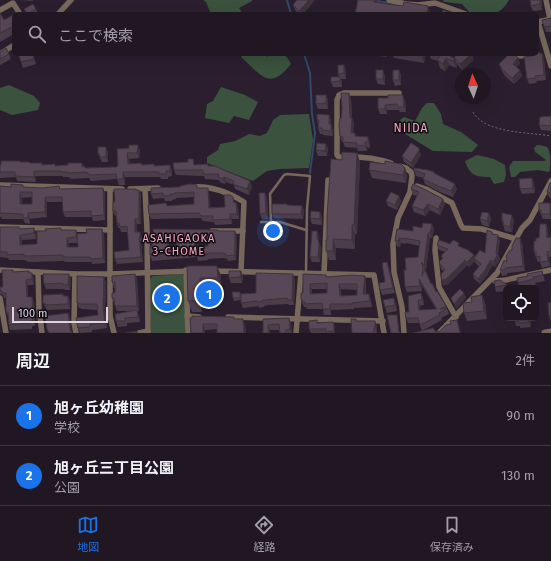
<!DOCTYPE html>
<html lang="ja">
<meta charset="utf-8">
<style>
body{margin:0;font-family:"Fira Sans","Noto Sans JP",sans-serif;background:#2d2430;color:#f1f3f6}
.controls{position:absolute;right:12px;bottom:12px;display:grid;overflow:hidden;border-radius:6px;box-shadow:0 4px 16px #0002}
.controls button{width:36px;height:36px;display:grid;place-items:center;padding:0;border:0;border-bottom:1px solid #3d3641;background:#201723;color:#f1f3f6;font:20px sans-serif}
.compass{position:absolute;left:455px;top:68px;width:36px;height:36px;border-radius:50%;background:#201723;box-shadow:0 4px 16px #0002;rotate:357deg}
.scale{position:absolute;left:12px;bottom:10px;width:96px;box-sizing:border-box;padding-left:4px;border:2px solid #dcd4df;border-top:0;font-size:11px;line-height:14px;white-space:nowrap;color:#dcd4df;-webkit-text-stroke:3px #100b12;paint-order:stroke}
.you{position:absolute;left:273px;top:231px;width:14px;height:14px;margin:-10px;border:3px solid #fff;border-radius:50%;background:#1a73e8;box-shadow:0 0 0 6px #1a73e833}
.badge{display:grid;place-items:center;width:26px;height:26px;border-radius:50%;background:#1a73e8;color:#fff;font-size:13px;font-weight:700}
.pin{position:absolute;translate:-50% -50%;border:2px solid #fff;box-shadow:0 1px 4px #0006}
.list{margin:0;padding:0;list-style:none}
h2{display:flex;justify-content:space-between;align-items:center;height:52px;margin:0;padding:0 16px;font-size:17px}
h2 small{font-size:13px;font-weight:400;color:#a29fa6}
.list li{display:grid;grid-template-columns:26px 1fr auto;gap:12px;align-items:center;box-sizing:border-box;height:60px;padding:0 16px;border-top:1px solid #3d3641}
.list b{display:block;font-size:15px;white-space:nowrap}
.list p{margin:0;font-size:13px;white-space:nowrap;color:#a29fa6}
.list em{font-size:13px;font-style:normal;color:#a29fa6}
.icon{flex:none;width:22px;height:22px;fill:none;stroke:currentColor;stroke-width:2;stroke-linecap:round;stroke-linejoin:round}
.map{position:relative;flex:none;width:551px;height:333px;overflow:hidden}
.search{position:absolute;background:#201723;box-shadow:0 4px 16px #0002;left:12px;right:12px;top:12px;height:44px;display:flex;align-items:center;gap:10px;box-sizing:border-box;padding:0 14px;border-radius:6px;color:#a29fa6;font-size:15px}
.sheet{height:172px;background:#201723}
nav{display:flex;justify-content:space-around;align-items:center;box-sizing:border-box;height:56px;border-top:1px solid #3d3641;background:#201723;font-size:11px;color:#a29fa6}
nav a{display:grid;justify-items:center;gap:2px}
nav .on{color:#1a73e8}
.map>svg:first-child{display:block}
.green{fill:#3a523e}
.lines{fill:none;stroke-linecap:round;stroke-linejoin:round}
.stream{stroke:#314868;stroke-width:2}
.path{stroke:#736876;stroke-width:1;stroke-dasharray:2 2;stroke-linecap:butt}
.service{stroke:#77685b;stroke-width:2.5}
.minor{stroke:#77685b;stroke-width:5.5}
.tertiary{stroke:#77685b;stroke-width:7}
.wall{fill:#4c3d4a;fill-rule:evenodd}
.shaded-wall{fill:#3e323c}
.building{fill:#584756;stroke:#3e323c;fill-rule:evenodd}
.labels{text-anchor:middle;stroke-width:3;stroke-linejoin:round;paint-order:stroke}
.neighbourhood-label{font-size:11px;letter-spacing:1px;fill:#f8a7be;stroke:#100b12}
.quarter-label{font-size:12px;letter-spacing:1px;fill:#f8a7be;stroke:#100b12}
</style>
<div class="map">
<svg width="551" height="333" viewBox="0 0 551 333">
<rect width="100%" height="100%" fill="#2b1f2f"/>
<!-- green -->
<g class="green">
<path d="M203,0H252V1L239,8L243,14H211L206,2Z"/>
<path d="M443,0H509C499,18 488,14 471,14L462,4L444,2Z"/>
<path d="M240,54H265L267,57L270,54C282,54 286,53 291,64C270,91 262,76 242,58Z"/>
<path d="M9,85L34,96L40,103L38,110L12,115L0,110V88Z"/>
<path d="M221,87L245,95L258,102L249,120L234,116L229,123L205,118L207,104L213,101Z"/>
<path d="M427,103H434L441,114L443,124L461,132L478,145L472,152L433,151L405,134L400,120L404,117L415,121L422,108Z"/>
<path d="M309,114L313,140L309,168L280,169L267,171L253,181L207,163V157L218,150L220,144L235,141L249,134L260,136L267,133L273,120L280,115Z"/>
<path d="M537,145C540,145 545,146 547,147C551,151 551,167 549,172L538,170L520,172L515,177H511L509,167L513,161H544L546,160L535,152L534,148Z"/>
<path d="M477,155L494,159L505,165L506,175L504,182L494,184L490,177C476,177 470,176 465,161Z"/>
<path d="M182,274L185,277V333H151L149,279L153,276Z"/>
</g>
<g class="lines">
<!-- stream -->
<g class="stream">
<path d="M287,0L291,14"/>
<path d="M372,0L400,5"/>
<path d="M304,54L310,73L312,114L315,133L310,173"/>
</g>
<!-- path -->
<path class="path" d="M473,112C485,134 530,132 551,136"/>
<!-- service -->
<g class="service">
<path d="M261,222H280L306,230"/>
<path d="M271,222L270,194L284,175L287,174L310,176L307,209L306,273"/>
</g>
<!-- minor -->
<g class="minor">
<path d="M389,0L406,4L418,5L435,3L466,14"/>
<path d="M546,0L550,19"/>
<path d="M0,10L13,3L20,14"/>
<path d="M58,14L71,0"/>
<path d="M551,19L538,22L551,66"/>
<path d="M0,54L14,45"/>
<path d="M514,54L521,56L533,54"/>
<path d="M391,163C373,157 357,156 339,157L337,155V100L339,95L344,93H399"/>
<path d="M399,166L406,168L411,172L412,176L410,192L398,218L393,244L394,272L402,307L404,333"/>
<path d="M0,185L122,189"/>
<path d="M417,186L426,189L452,203L461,225L463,228L482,229L516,239"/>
<path d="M190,187C210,185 227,191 244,202L241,271"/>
<path d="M110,189V316L114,333"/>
<path d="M130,189L158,188"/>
<path d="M145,189L147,230L148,333"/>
<path d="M0,227L110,230"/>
<path d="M212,231H243"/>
<path d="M436,238L435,250L439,287L456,317"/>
<path d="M0,270L75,274H110L194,271"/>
<path d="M186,270L188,333"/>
<path d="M213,271L374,275L384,333"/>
<path d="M38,272L39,309L42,333"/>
<path d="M75,274L74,323L76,333"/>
<path d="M324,274L328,180"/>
<path d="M495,281L506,280L551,270"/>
<path d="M0,298L6,333"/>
<path d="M187,316L199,317"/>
<path d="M228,317L383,321"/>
<path d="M139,333L148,331"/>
<path d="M296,333L301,273"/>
<path d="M439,333L497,273L522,228L530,220L551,181"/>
</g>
<!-- tertiary -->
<path class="tertiary" d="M545,333L551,332"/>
</g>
<!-- wall -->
<g class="wall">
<path d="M21,0H33V1Z"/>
<path d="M297,0H315L303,14H299L295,10L293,5Z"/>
<path d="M542,0V10L533,11L531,6Z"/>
<path d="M24,9H36L38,14H26Z"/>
<path d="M0,13L4,20L14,17V34L0,42Z"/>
<path d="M551,18V32H546L544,27Z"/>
<path d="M537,36L539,47L537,48Z"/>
<path d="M539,51L540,54L542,53L544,59L546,80L536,81L537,83L529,84L527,79L533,56Z"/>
<path d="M0,52L9,54L11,59L0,65Z"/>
<path d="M24,54H33L36,64L23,68L21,62Z"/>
<path d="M364,54H387V57Z"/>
<path d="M392,54H426L424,63L394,58Z"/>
<path d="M429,54H447L455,59L457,66L456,68L449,65L445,71L440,68L438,61L431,59Z"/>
<path d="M454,57L474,60L462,70L456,63Z"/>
<path d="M518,58L520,64L516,67L520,70L522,76L514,84L505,76L501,69L499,64Z"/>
<path d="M344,65L346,71V79H341L342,82V87H333L331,82L339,77L338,74Z"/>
<path d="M383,70L385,76V85L378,84L376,79Z"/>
<path d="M399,70L401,75V85L395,86L393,80Z"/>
<path d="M326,95L328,100V109H318L316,104Z"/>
<path d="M351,98L352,118L354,123L353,133L356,136L368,137L370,143V148L367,147V151H358L357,148L345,147L343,142H342L340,136L341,119Z"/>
<path d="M378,98L405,100L406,112H400L399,110H387V114H380L378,109Z"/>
<path d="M466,98H474L472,101Z"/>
<path d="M329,115L331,120V125L333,130V136L323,135V134H320L318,128V124L317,120Z"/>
<path d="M551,116V131L541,130L539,125Z"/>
<path d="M326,144L328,149L327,156H318L316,150Z"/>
<path d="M117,149L140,150L139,158L129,159L130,164L141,163L142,165L154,164L155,166L170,165L172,171V176L168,177V179H161L160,177H125V185H119L117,179L91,181L89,178L70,179L69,177H63V176H35L36,182L17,181L16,177L0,178V165L20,161V162H29V163L43,165L55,164V166L68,165L82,163L83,167L86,168L116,167L118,166Z"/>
<path d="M108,152V162H102L98,154Z"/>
<path d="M357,153L360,162L357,234H355V249L336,248V260H329L326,251L342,160Z"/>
<path d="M421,154V155L413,168L404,162L402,156Z"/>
<path d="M195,165L208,166L250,181L252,187L249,195L235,189L234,185L226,182L225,184L220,182L219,180L205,179L204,176L176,175L174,170Z"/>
<path d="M405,168L407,175L406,183L372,178L369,170Z"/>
<path d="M414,170L434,172L435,174L457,189L453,197L440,192L425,184L423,178L416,176Z"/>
<path d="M534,183L535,193L522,194L520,189Z"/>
<path d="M551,183V198L549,197L547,192Z"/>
<path d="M0,186L60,189L103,188L105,193V220L93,221L92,217H65L63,212V202H47V217L30,219V224L25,223L23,219H2L1,217H0ZM32,197V204H22V198Z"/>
<path d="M198,188L209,193L210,207H225L235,203L238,208L239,219H232V224L215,225L214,222L203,221L201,218L151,219L149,214L166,203L167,206L194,204V197L176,198V199L172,200V201H165L164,198L153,199L151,194Z"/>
<path d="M136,189L137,190H139L141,195V224H137V232L142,237V242H141L143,262L117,264L115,259L129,250L128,232H121L120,228H118L117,223L116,216H115L113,211L115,202Z"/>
<path d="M411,189L445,204L440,215L430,210L425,216L414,212L412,206L417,196L413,195Z"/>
<path d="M399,196L401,201L397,210L388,206L386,201Z"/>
<path d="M267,198L268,219H262L260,214Z"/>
<path d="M550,203L551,205V219H543L539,210Z"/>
<path d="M287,204V205L302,206L304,211L303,219L274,218L272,214Z"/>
<path d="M489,213L491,219L489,227L482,225L480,219Z"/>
<path d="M322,217V225L312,224L310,218Z"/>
<path d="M514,220L512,232L505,231L502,221Z"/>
<path d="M432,224L434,229L432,238H430L426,270L424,268L431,284L446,306L449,314L441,318L442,320L422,331L419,323H408L406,318L421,293L423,298L424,305L420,306V310L436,309L421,284L422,291L407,292L405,287L406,270L418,257L420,246L406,243V244L401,243L400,247L397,246L395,241L397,229L413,231L422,228Z"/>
<path d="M546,224L548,229V237H551V257H549L550,266L542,268L540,262H538L534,252L536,241L539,238Z"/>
<path d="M0,227L20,229L36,234V239L22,240V245L37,244L62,230L78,234H104L105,263L92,264V262H65L64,261L30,262L26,261L25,260H9L8,258L0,257ZM69,243H78V247H69Z"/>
<path d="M153,229L218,231H235L237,236L236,260L228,261L227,259L224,258L208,259V260L198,261L197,257L152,261L150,255L154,240ZM177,241V246H169V242ZM208,241V246H196V242Z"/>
<path d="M317,231L319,237V241L321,249L320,262H312L310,257Z"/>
<path d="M492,232L493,234L500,240L498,254L500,259L495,267L493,265L488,273V274L480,284L474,279L473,274L479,266L476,264L475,261L469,267L467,265L447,285L446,284L443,286V271L441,269L440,264L442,258L441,256L445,252L439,250L437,245L450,244L461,247L474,257L485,253Z"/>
<path d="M520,238L522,243L525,271L507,273V275L502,276L500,270L507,262L512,250Z"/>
<path d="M187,266H217L221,276V288H204V304H202V312H192L188,301Z"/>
<path d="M389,267L395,293L382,295L380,290L385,282Z"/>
<path d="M29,271L34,278V285H28V297L34,302L35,326H32V329L10,330L9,325L8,316L6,312V298H4L3,295L0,294V287H3L14,272Z"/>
<path d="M241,271L243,277L242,283H231L229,278Z"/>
<path d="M542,271L545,281L535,283L536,285L520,288L518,283L528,276Z"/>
<path d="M69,274L71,280L70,290H65L64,289H46L44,284Z"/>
<path d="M135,274L137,279L139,311H137L139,315L140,322L127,323V326L118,327L116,321L132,311H117L112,298L115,293V288H114L112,282Z"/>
<path d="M303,274L326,275L327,277L365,276L366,281V294L371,300L372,307L354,308V309L331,310V315H324L323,309H307L306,307H304L301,299L303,293ZM312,289H327V293L312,294ZM341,289L357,290V295L341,296Z"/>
<path d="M295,280L294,305H289L288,304L268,305L264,306V307L259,308V306L243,308L241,303L256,293Z"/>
<path d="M106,282L105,311L107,328L92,330V332L80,333L78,328L98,315V310L81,309V308H79L77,303Z"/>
<path d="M507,285L508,288H506V291L496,292L495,287Z"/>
<path d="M240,292L241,295V300L234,301L233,298Z"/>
<path d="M63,294L64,296H68L70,301V309L47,310L43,303Z"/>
<path d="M482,295L485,303L487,319L467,321L464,313L472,302Z"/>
<path d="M551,302V322L549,316Z"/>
<path d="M396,304L397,311L387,313L385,307Z"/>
<path d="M190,318L235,319L245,325L246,333H217V329L205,330V333H191Z"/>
<path d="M289,318L291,324L292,333H280L279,330H270V333H263V319Z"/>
<path d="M514,318H530L531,327L520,328V326H516Z"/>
<path d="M356,321L377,326V333H352Z"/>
<path d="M333,322L335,327V333H311L309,329L318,323Z"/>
</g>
<!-- shaded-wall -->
<g class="shaded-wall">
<path d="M309,0H315L303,14H301L299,11Z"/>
<path d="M374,0H377L379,5L374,2Z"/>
<path d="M540,0H542V10L540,4Z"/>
<path d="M428,6L431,14H427Z"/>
<path d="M542,53L544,59L546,80L544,75Z"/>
<path d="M421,54H426L424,63Z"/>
<path d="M472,54L474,60L462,70L460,64Z"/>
<path d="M446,58L449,65L445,71L443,64Z"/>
<path d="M518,58L520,64L514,69L513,64Z"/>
<path d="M455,59L457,66L456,68L453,61Z"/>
<path d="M344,65L346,71V79L344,73Z"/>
<path d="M383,70L385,76V85L383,79Z"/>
<path d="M399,70L401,75V85L399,80Z"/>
<path d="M520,70L522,76L514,84L512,78Z"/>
<path d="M340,77L342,82V87L340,81Z"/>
<path d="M349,93L351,98L352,119V118L354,123L353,138L351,133Z"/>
<path d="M326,95L328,100V109L326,103Z"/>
<path d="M403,95L405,100L406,112L404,107Z"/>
<path d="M385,105L387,110V114L385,109Z"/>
<path d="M329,115L331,120V125L333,130V136L329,124Z"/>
<path d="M368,137L370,143V148L368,142Z"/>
<path d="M365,142L367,147V151L365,146Z"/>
<path d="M326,144L328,149L327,156L325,151Z"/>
<path d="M138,145L140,150L139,158L137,153Z"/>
<path d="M106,147L108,152V162L106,157Z"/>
<path d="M419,148L421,155L413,168L411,163Z"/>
<path d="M127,153L129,159L130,169L128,164Z"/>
<path d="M357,153L360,162L357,234L354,225Z"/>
<path d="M170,165L172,171V176L170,171Z"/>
<path d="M405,168L407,175L406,183L403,175Z"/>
<path d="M34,171L35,176L36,182L34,177Z"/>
<path d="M123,172L125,177V185L123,179Z"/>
<path d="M224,177L226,182L225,184L223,179Z"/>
<path d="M532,178L534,183L535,193L533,188Z"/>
<path d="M250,181L252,187L249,195L247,189Z"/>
<path d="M455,184L457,189L453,197L451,191Z"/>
<path d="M103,188L105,193V220L104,215Z"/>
<path d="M208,188L209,193L210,213L209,208Z"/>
<path d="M139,190L141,195V224L139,219Z"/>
<path d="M20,192L22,198V210L20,204Z"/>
<path d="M265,193L267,198L268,219L266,213Z"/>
<path d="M399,196L401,201L397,210L395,205Z"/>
<path d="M45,197L47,202V217L45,212Z"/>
<path d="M443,199L445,204L440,215L438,209Z"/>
<path d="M236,202L238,208L239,219L237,214Z"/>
<path d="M550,203L551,205V217L550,214Z"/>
<path d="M428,204L430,210L425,216L423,210Z"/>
<path d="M302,206L304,211L303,219L301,214Z"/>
<path d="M320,212L322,217V225L320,219Z"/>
<path d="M28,213L30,219V224L28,218Z"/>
<path d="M489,213L491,219L489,227L487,221Z"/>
<path d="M230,214L232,219V224L230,219Z"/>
<path d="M512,215L514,220L512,232L510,227Z"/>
<path d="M135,219L137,224V237L135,232Z"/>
<path d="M432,224L434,229L432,238L430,233Z"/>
<path d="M546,224L548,229L549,243L547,238Z"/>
<path d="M352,225L355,234V249L352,240Z"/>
<path d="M34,228L36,234V239L34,233Z"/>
<path d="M102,229L104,234L105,263L103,258Z"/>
<path d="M76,230L78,235V243L76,237Z"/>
<path d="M235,231L237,236L236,260L235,255Z"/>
<path d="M317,231L319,237V241L321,249L320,262L318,257Z"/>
<path d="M140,232L142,237V242L140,237Z"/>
<path d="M428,233L430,238L426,270L424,265Z"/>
<path d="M20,235L22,240V250L20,245Z"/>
<path d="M498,235L500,240L498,254L500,259L495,267L493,262L496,254Z"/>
<path d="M167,236L169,242V251L167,246Z"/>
<path d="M139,237L141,242L143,262L141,257Z"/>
<path d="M194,237L196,242L197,252L195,246Z"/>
<path d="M67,238L69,243V253L67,247Z"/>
<path d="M399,238L401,243L400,247L398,241Z"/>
<path d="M520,238L522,243L525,271L523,266Z"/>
<path d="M333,239L336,248V260L333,251Z"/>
<path d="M547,252L549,257L550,266L548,261Z"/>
<path d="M474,255L475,259L474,258L475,261L469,267L467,262Z"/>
<path d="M465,260L467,265L447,285L445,280Z"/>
<path d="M491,260L493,265L488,273V274L480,284L478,279Z"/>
<path d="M387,262L389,267L395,293L393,288Z"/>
<path d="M217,266L221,276V288L218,278Z"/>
<path d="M241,271L243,277L242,283L240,277Z"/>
<path d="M32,273L34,278V285L32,279Z"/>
<path d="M69,274L71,280L70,290L68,285Z"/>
<path d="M135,274L137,279L139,311L137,306Z"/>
<path d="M293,274L295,280L294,305L292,300Z"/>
<path d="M365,276L366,281L365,299L363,294Z"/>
<path d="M104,277L106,282L105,311L107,328L105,323L103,306Z"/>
<path d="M200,278L204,288V304L200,294Z"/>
<path d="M419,279L421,284L422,291L420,286Z"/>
<path d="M444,279L446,284L443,286L442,281Z"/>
<path d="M26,280L28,285V302L27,297Z"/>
<path d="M310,284L312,289V300L310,294Z"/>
<path d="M339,284L341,289L342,301L340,296Z"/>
<path d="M421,293L423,298L424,305L422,300Z"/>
<path d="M464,293L466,298L456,309L454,304Z"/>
<path d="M198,294L202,304V312L198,301Z"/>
<path d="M369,294L371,300L372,307L370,301Z"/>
<path d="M482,295L485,303L487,319L484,311Z"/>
<path d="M68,296L70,301V309L68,304Z"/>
<path d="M32,297L34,302L35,326L33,321Z"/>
<path d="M394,298L396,304L397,311L395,305Z"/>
<path d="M418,300L420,306V316L419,310Z"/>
<path d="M330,304L331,310V315L330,309Z"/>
<path d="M137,310L139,315L140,322L138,317Z"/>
<path d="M68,313L70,317L72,333L70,329Z"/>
<path d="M289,318L291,324L292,333L290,329Z"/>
<path d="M528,318H530L531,327L529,322Z"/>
<path d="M243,319L245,325L246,333H244Z"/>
<path d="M457,320L459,325L461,333H460Z"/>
<path d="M375,321L377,326V333L375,328Z"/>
<path d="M333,322L335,327V333H334V331Z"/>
<path d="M203,324L205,330V333H203Z"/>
<path d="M268,325L270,330V333H269Z"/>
</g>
<!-- building -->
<g class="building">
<path d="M297,0H309L299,11L293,5Z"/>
<path d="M358,0H374V2L403,6L404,2L428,6L427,14H355Z"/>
<path d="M530,0H540V4L531,6Z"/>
<path d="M33,4L36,9L28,14L24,9Z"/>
<path d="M443,10L452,13V14H441Z"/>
<path d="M0,13L4,20L13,15L14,17V26L0,33Z"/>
<path d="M551,18V26L544,27L542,20Z"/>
<path d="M6,48L9,54L0,59V52Z"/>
<path d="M537,51H539V54L542,53L544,75L535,76V78L527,79L524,57L533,56V54H537Z"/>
<path d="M25,54H33L34,59L21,62L19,56Z"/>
<path d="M435,54H447L455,59L453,61L446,58L443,64L437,60L440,56Z"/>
<path d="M458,54H472L460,64L454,57Z"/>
<path d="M509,54H514L518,58L513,64L520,70L512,78L503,70L499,64Z"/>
<path d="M338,65H344V73L338,74Z"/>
<rect x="376" y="70" width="7" height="9"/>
<rect x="393" y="70" width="6" height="10"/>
<path d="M331,77H340V81L331,82Z"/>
<path d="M341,93H349L350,118H352L351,133H355V136L368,137V142H365V146L356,145L357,143L343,142V137L340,136L339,125L340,118L341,119L342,109Z"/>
<path d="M316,95H326V103L316,104Z"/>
<path d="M388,95H403L404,107H398L397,104L385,105V109H378V98H388Z"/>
<path d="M317,114L329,115V124H331V131L322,130V128H318L319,120H317Z"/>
<path d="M551,116V126L539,125L540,117Z"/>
<path d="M317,143L326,144L325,151L316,150Z"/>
<path d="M411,143L419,148V150L411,163L402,156Z"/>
<path d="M129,145H138L137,153H127L128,164L141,163L142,165L154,164V166L170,165V171H166V174H159V172H123V179H117L116,174L89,175L87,172L68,173V172H61V171H34V177L15,176V172H0V165H1V161H20V162H29V163H42V165L55,164V166L68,165V163H82V167L85,166V168L116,167L118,166L117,149L129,148Z"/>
<path d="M98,147H106V157H100V154H98Z"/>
<path d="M342,152L357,153L354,225H352V240L333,239V251H326V240H327V216L331,159L342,160Z"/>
<path d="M188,159H193L194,165L208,164V166H215L250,181L247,189L233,184L234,181L224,177L223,179L218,177L219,174H203V170H174L173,163L188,162Z"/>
<path d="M385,161L401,164L405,168L403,175L369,170L370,162L385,164Z"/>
<path d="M414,168L428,170L434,172V173L455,184L451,191L438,186L423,179L425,174L414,170Z"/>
<path d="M532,178L533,188L520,189L519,179Z"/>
<path d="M550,183H551V193L547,192Z"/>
<path d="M11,184L23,185V187L43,188L59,186L60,189L103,188L104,215L91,216V211L63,212L62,197H45V212L28,213V218H23V214L0,213V186L11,187ZM20,192H32V204H20Z"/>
<path d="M190,184L197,185V188H208L209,208L225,207L224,195H230L233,197L234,203L236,202L237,214H230V219L213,220V216H201L199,213L149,214L148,205L166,203L167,206L194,204V192L174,193V194H170V196H163V193L151,194V188L180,187V186Z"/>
<path d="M413,184L422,188L443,199L438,209L428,204L423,210L412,206L419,192L411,189Z"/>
<path d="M114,189H136V190H139V219H135V232H140V237H139L141,257L115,259L114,252L129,250L127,226L120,227L119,223H117L116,211H113V202H115Z"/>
<path d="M391,192L399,196L395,205L386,201Z"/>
<path d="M259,193H265L266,213L260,214Z"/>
<path d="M539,203H550V214H541V210H539Z"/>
<path d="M272,204H287V205L302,206L301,214H272Z"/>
<path d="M311,211L320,212V219L310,218Z"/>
<path d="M482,212L489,213L487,221L480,219Z"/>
<path d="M502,213L512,215L510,227L503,225L504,221H502Z"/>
<path d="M423,223L432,224L430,233H428L424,265L421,262L423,267L422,276L425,270L431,284L432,283L436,292L437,291L446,306L440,309L447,308L439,313L440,315L420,325L418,318H406L405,312H409L408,296L421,293L422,300H418L419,310L437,309L419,279L420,286L405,287L404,270H406L405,258L418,257L420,241L404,238V239L399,238L398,241H395L397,229L413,231V226L422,228Z"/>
<path d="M540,224H546L547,238L551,237V251L547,252L548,261L540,262V256L536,257V251L534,252V241H536V238H539Z"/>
<path d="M0,227H19L20,229L34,228V233L20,235V245L37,244V231H46L45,229L61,228V230H76V237L67,238V247H78L77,234L87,233L86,229H102L103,258L91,259L90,257H63V255L28,256H24V254L7,255V252H0Z"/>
<path d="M153,229L218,230V231H235V255L226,256V254L222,253H206V255H196V252L150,255V246H152V240H154ZM167,236H177V246H167ZM208,236V246H195L194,237Z"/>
<path d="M487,230L492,232V234L498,235L496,254H498L493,262L491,260L486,268V269L478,279L473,274L481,264L474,258L480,250L485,253Z"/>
<path d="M312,231H317V239H318L319,244L318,257H310Z"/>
<path d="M516,238H520L523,266L505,268V270H500L504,260L507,262L506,256L510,250H512V246Z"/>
<path d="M439,240L450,244L453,240L459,243L458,246L468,250L474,255L467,262L465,260L445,280L444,279L442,281L441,274L445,270L440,264L439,262L443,258L441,256L448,249L437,245Z"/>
<path d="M387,262L393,288L380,290L379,283L385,282L382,263Z"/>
<path d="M187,266H217L218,278H200V294H198V301H188Z"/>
<path d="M2,270H13V272L29,271V273H32V279L26,280L27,297H32L33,321H30L31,323L9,325L8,312H6V293H2L1,290L0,289V287H3Z"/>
<path d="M229,271H241L240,277L229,278Z"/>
<path d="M542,271L543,275L533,277L534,279L518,283L517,278L528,276L527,274Z"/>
<path d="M256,273L293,274L292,300H287V298L266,300H262V302H257V301L241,303V294L256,293Z"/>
<path d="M43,274H69L68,285H63V283L44,284Z"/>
<path d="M135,274L137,306H115L114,298H112V293H115V282H112V276Z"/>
<path d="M303,274L326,275V277L352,275L365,276L363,294H369L370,301L352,303V304H330V309H323L322,303L305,304V302H302V299H301V293H303ZM327,283V293L310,294V284ZM339,284H357V295L340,296Z"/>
<path d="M77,276L104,277L103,306L105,323L90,324V327L78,328L76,318L98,315L97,304H79V303H77Z"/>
<path d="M500,280L507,285L495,287L494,281Z"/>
<path d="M460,289L464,293L454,304L451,298Z"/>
<path d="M232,292H240V298H233Z"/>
<path d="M63,294V296H68V304L45,305V303H43V295Z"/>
<path d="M482,295L484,311L464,313L463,303L472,302L471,297Z"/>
<path d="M394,298L395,305L385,307L383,300Z"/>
<path d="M551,302V316H549L548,303Z"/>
<path d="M137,310L138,317L125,318V321H116L115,314Z"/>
<path d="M68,313L70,329L72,333H49L47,329L45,316Z"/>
<path d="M387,315H397L399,332H400V333H391Z"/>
<path d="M192,316L234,317V319H243L244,333H217V324H203V333H191L190,318H192Z"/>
<path d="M289,318L290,329L286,330V333H280L279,324L268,325L269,333H263V319Z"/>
<path d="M514,318H528L529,322L519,323L518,321H514Z"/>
<path d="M351,319H356V321H375V328H374V333H352Z"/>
<path d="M317,320V323L333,322L334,331L326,332V329H309V321Z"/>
<path d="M457,320L460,333H413L433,328L435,331L439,332L446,325L451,324L450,321Z"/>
<path d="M137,331V333H126Z"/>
</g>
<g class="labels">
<!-- neighbourhood labels -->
<g class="neighbourhood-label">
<text x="179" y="242">ASAHIGAOKA<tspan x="179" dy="13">3-CHOME</tspan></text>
</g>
<!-- quarter labels -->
<g class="quarter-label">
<text x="411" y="132">NIIDA</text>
</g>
</g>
</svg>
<div class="controls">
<button><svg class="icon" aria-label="locate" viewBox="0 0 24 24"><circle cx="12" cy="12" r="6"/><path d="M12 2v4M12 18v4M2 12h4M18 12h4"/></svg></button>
</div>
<svg class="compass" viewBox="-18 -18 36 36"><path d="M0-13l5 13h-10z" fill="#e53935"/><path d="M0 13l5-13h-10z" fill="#a29fa6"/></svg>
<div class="scale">100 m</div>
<div class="you"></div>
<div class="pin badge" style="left:209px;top:294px">1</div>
<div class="pin badge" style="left:167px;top:298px">2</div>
<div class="search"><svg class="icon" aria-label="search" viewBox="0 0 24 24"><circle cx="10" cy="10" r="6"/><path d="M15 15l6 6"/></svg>ここで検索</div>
</div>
<section class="sheet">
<h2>周辺<small>2件</small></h2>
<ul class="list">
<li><span class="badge">1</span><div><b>旭ヶ丘幼稚園</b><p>学校</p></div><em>90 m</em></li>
<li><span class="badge">2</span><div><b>旭ヶ丘三丁目公園</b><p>公園</p></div><em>130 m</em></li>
</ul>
</section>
<nav>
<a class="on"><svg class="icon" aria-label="map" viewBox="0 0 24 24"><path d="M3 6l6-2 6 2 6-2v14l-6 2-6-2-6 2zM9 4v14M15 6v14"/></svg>地図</a>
<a><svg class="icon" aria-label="directions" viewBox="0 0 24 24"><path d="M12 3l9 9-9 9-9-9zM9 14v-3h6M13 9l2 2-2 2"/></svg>経路</a>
<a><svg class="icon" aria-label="saved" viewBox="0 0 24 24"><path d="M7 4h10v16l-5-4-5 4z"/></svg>保存済み</a>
</nav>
